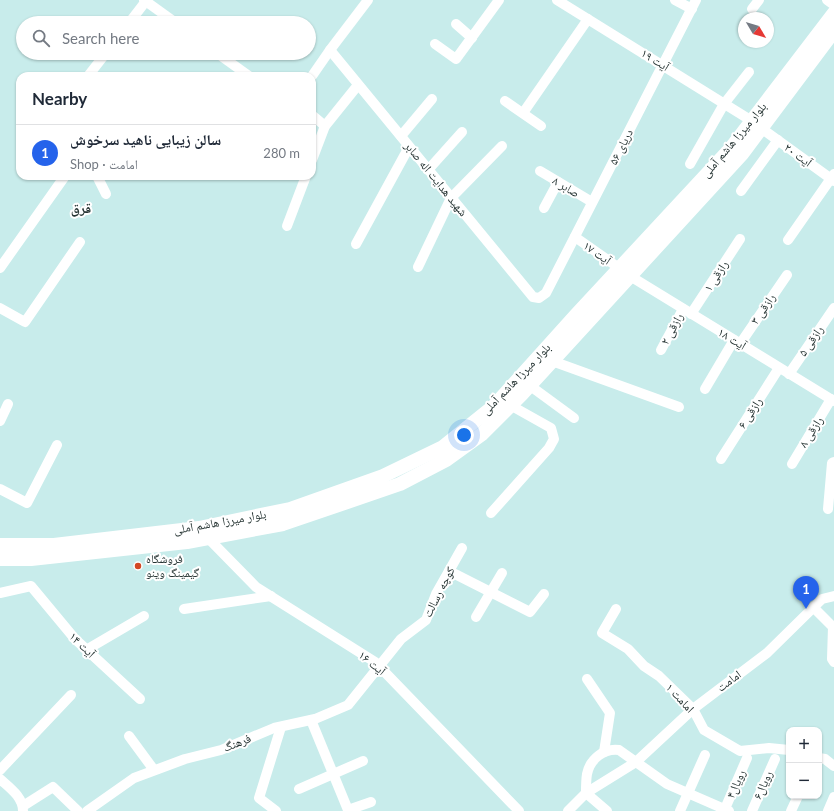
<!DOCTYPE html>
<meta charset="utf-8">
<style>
body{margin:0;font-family:Lato,"Noto Naskh Arabic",sans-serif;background:#f2f2f3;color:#1f2937}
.controls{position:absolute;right:12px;bottom:12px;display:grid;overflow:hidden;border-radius:8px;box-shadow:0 1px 3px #0004}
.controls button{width:36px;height:36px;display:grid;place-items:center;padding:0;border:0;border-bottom:1px solid #e0e1e3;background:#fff;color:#1f2937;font:20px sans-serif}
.compass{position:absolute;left:738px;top:12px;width:36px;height:36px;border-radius:50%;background:#fff;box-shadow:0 1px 3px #0004;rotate:128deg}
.you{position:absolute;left:464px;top:435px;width:14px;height:14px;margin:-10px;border:3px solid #fff;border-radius:50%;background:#1a73e8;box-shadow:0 0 0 6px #1a73e833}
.badge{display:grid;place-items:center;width:26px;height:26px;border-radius:50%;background:#2563eb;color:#fff;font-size:13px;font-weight:700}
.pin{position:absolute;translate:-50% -33px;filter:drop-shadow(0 1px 2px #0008)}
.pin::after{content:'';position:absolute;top:21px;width:14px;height:12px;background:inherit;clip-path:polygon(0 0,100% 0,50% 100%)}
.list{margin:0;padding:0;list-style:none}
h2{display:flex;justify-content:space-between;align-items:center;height:52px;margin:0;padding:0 16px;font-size:17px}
h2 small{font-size:13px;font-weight:400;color:#747a83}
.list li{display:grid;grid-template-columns:26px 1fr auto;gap:12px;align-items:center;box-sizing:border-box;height:56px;padding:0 16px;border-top:1px solid #e0e1e3}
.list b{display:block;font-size:15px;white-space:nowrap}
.list p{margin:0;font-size:13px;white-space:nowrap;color:#747a83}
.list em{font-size:13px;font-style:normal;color:#747a83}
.icon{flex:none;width:22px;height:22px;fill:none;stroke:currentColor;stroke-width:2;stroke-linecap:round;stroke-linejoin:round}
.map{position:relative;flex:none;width:834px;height:811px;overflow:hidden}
.search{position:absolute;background:#fff;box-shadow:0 1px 3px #0004;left:16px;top:16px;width:300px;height:44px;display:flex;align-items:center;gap:10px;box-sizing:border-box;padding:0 14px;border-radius:22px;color:#747a83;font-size:15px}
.panel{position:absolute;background:#fff;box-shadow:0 1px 3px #0004;left:16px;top:72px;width:300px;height:108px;border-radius:12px}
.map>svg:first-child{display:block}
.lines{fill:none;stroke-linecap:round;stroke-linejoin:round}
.street{stroke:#fff;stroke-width:10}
.secondary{stroke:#fff;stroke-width:14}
.poi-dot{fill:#d24824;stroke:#fff;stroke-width:1.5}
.labels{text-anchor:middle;stroke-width:4;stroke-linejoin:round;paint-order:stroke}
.street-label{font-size:12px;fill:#263433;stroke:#fff}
.poi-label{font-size:12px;fill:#263433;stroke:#fff;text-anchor:start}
.quarter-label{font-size:14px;font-weight:bold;fill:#263433;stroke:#fff}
</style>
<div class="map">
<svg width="834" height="811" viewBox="0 0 834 811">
<rect width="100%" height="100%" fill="#c8eceb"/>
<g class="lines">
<!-- street -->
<g class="street">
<path d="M144,0L176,23"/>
<path d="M557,0L752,121"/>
<path d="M675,0L692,9"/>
<path d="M827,0L834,5"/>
<path d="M752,9L759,0"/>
<path d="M129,23L146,1"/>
<path d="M456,24L472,38"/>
<path d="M435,44L456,59L499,0"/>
<path d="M330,50L533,297L539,298L546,293L696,0"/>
<path d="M217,53L249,76"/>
<path d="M88,76L106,53"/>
<path d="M312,76L330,50L368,0"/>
<path d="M505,101L541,126"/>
<path d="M523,113L588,19"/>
<path d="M312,115L325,126"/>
<path d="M761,128L834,181"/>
<path d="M401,136L432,99"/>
<path d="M312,160L325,126L358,85"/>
<path d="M690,164L724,104L749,72"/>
<path d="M428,170L462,132"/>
<path d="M540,171L592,202"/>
<path d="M97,176L106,194"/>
<path d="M741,191L778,140"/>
<path d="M544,208L558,182"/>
<path d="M287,226L306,176"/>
<path d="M575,237L619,268"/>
<path d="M788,240L834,174"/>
<path d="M356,244L409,147"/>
<path d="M418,267L451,198L502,146"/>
<path d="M0,268L65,176"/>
<path d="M630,276L834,401"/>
<path d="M0,308L25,322L80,242"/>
<path d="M691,314L740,239"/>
<path d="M740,344L787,275"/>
<path d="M661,350L683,309"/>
<path d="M552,361L679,407"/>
<path d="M789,374L834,308"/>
<path d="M529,385L574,418"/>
<path d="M705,389L734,340"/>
<path d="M0,421L8,404"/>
<path d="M721,459L779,368"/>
<path d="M792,464L831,399"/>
<path d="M0,489L27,503L57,445"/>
<path d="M828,509L832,463L834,462"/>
<path d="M491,513L549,448L554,439L551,428L510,405"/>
<path d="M208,538L256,587L375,662L519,811"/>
<path d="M449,571L530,612L544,594"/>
<path d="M0,593L31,586L75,639L140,699"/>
<path d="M813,607L833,627L832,659L834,662"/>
<path d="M184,609L271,596"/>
<path d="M616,609L602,633L628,649L644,666L659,676L693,709L704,730L740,751L769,748L789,750"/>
<path d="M476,617L502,573"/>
<path d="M86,650L144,616"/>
<path d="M587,679L610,713L604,752"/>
<path d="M311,720L348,810L371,802"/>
<path d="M129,736L154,770"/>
<path d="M819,758L825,759L834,766"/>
<path d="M0,770L71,695"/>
<path d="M0,779C10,788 23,797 23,811"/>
<path d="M299,789L363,761"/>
<path d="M23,806L53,787L78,811"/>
<path d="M87,811L134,778L185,759L221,750L274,728L315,719L348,705L401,639L426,620L436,594L462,548"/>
<path d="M276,811L259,798L281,727"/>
<path d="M568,811L586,793C586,787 586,780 587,774C590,759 604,748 619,750L667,784L729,811"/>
<path d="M607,811L586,793L636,762L693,709L767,653L822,599L834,596"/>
<path d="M680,811L705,755"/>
<path d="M724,811L747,758"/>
<path d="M752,811L775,759"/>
<path d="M791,811L798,796"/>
<path d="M828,811L834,797"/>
</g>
<!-- secondary -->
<g class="secondary">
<path d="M0,545H54L199,528L290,509L383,476L443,447L494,406L576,315L731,148L834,13"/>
<path d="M0,559H31L187,542L283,524L400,484L446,460L482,434L522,394L742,154L834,31"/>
</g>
</g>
<!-- markers -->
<circle class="poi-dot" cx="138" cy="566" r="4"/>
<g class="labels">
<!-- street labels -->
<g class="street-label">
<text transform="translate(655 60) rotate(32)" y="4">آیت ۱۹</text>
<text transform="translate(734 140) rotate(-50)" y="4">بلوار میرزا هاشم آملی</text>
<text transform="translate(621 147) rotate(-63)" y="4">دریای ۵۶</text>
<text transform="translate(798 155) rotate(36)" y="4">آیت ۲۰</text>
<text transform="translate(436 179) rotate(51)" y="4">شهید هدایت اله صابر</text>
<text transform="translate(566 187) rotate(31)" y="4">صابر ۸</text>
<text transform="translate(597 253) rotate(35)" y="4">آیت ۱۷</text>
<text transform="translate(716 276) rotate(-57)" y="4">رازقی ۱</text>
<text transform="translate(763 309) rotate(-56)" y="4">رازقی ۳</text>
<text transform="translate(672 329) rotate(-62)" y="4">رازقی ۲</text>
<text transform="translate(732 339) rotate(31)" y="4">آیت ۱۸</text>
<text transform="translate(811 341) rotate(-56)" y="4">رازقی ۵</text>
<text transform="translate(516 379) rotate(-46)" y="4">بلوار میرزا هاشم آملی</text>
<text transform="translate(750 413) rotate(-57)" y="4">رازقی ۶</text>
<text transform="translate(811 432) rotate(-58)" y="4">رازقی ۸</text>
<text transform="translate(220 522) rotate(-10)" y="4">بلوار میرزا هاشم آملی</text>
<text transform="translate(439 592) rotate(-63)" y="4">کوچه رسالت</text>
<text transform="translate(82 645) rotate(44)" y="4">آيت ۱۴</text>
<text transform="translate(372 663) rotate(39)" y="4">آیت ۱۶</text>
<text transform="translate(729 681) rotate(-37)" y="4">امامت</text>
<text transform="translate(680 698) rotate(47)" y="4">امامت ۱</text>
<text transform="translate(237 743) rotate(-22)" y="4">فرهنگ</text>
<text transform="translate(736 784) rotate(-66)" y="4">رویال۴</text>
<text transform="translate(763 785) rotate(-66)" y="4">رویال۶</text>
</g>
<!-- poi labels -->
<g class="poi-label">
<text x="146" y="563">فروشگاه<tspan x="146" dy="14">گیمینگ وینو</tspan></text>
</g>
<!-- quarter labels -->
<g class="quarter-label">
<text x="81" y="213">قرق</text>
</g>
</g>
</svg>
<div class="controls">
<button>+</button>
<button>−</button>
</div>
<svg class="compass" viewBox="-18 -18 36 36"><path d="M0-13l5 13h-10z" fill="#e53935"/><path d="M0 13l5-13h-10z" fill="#747a83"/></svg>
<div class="you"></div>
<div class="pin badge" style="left:806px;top:609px">1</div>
<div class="search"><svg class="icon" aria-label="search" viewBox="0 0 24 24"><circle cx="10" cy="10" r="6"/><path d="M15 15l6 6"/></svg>Search here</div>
<section class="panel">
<h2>Nearby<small></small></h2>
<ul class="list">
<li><span class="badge">1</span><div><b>سالن زیبایی ناهید سرخوش</b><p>Shop · امامت</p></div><em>280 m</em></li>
</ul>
</section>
</div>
